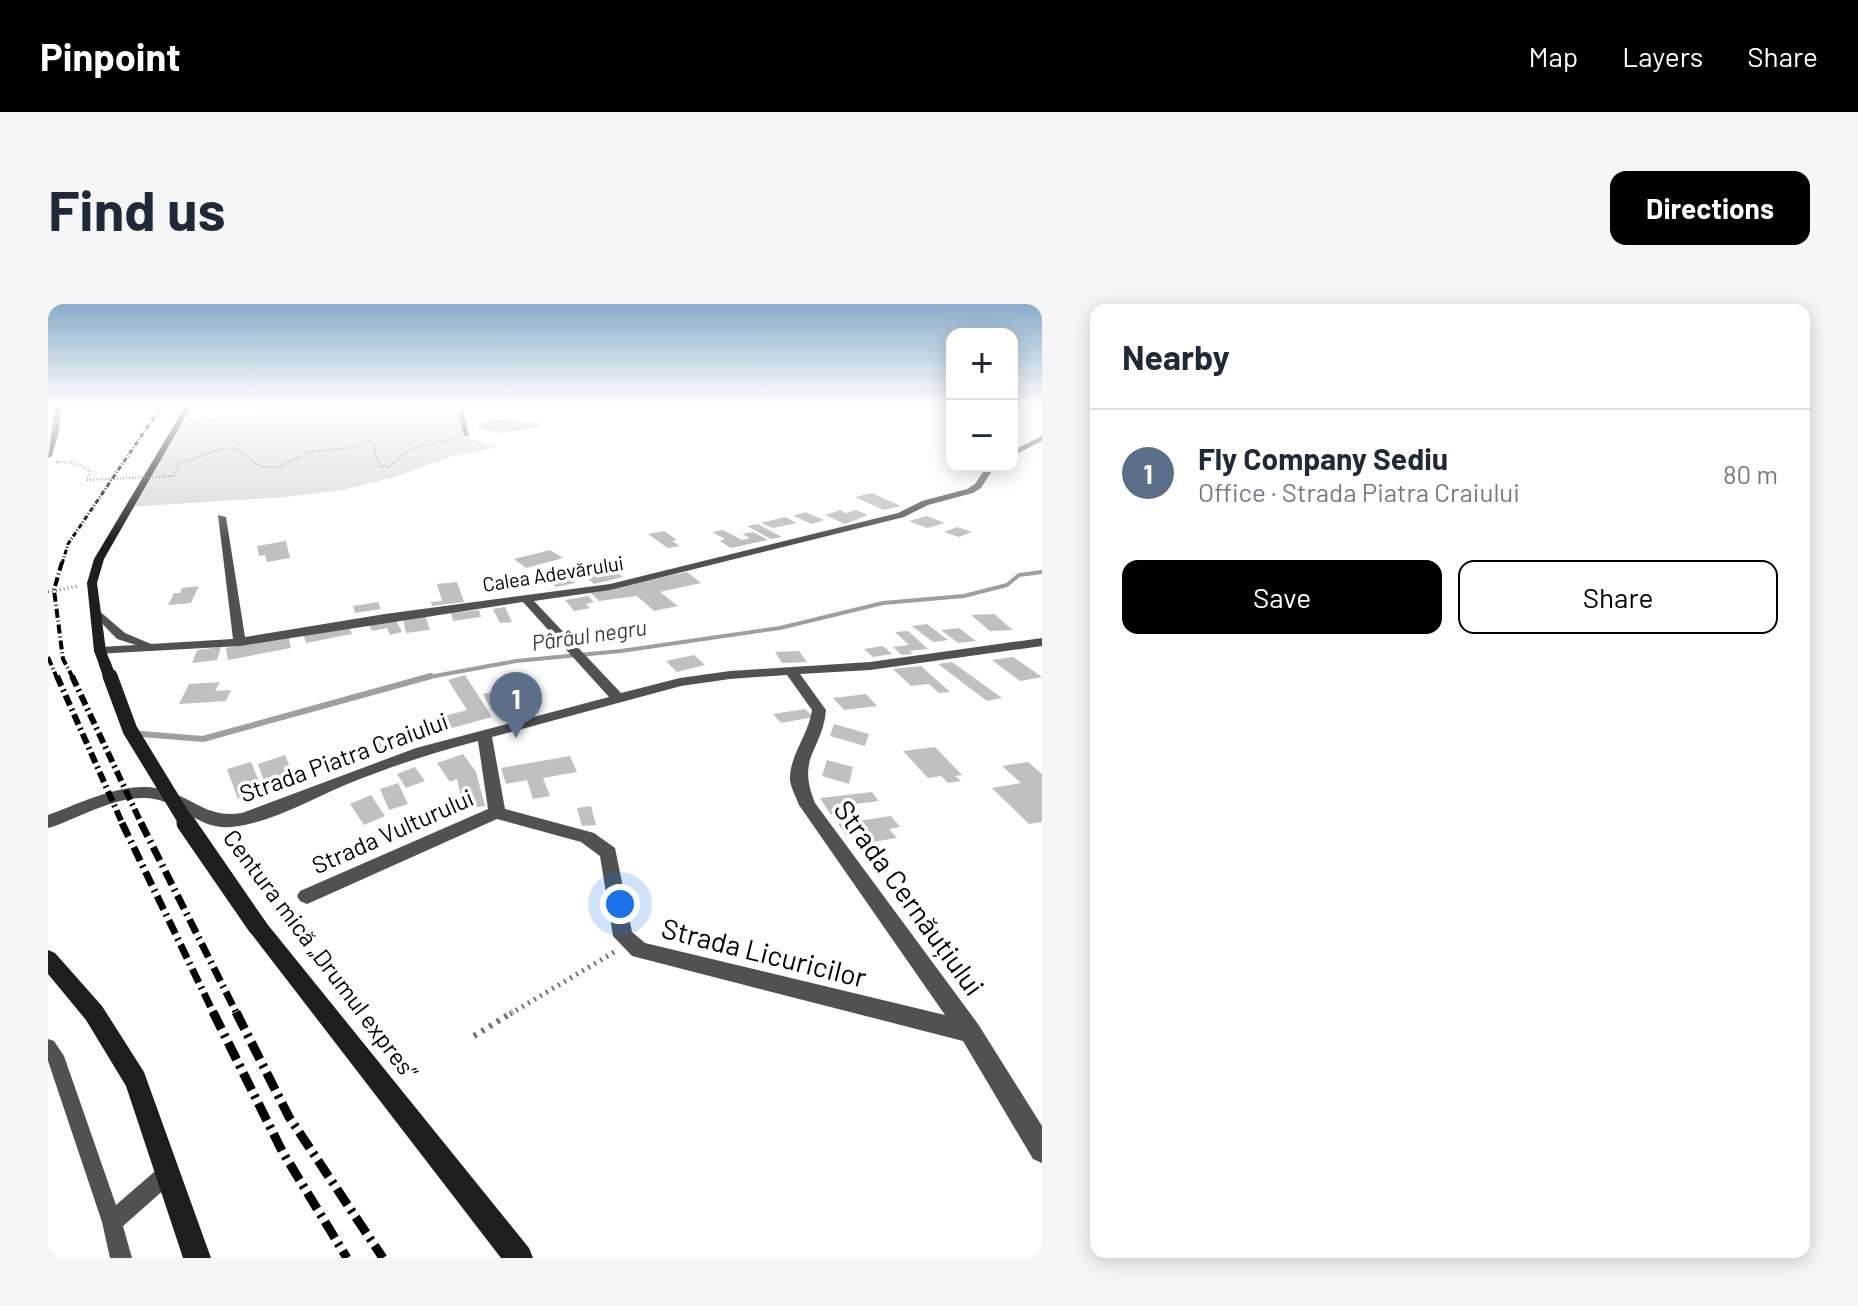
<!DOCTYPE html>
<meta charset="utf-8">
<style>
body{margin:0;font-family:Barlow,sans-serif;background:#f6f6f7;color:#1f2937}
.controls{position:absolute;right:24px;top:24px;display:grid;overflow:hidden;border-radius:16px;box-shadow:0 4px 20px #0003}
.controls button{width:72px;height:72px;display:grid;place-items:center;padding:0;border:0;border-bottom:2px solid #e0e1e3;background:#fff;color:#1f2937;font:40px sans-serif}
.you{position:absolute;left:572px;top:600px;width:28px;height:28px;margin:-20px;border:6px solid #fff;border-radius:50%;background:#1a73e8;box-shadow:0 0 0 12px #1a73e833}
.badge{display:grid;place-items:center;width:52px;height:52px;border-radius:50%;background:#000;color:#fff;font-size:26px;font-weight:700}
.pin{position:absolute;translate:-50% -66px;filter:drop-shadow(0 2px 4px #0008)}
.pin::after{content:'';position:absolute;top:42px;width:28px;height:24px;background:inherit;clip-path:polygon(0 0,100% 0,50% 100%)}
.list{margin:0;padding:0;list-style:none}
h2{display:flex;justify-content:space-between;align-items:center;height:104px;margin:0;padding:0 32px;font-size:34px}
h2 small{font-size:26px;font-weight:400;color:#747a83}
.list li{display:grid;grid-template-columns:52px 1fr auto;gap:24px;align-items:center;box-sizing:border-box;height:128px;padding:0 32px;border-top:2px solid #e0e1e3}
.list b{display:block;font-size:30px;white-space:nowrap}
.list p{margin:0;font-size:26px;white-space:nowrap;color:#747a83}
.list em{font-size:26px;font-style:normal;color:#747a83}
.actions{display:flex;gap:16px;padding:24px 32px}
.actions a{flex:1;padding:18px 0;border:2px solid #000;border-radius:16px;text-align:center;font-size:28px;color:#000}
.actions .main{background:#000;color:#fff}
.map{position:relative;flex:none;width:994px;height:954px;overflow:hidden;border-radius:16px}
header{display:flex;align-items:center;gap:48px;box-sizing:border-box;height:112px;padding:0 40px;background:#000;color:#fff}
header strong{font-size:38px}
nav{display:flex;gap:44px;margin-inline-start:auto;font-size:28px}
.intro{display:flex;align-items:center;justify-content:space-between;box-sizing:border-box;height:192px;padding:0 48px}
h1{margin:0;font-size:56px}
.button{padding:20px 36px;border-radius:16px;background:#000;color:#fff;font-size:28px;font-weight:700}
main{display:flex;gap:48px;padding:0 48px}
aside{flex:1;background:#fff;border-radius:16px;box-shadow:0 4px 20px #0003}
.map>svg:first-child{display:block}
.green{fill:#d8d8d8}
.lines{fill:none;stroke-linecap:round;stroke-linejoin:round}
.stream-far1{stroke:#9f9f9f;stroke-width:4}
.stream{stroke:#9f9f9f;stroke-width:6}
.building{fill:#c0c0c0}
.path-far3{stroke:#737373;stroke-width:2;stroke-dasharray:1 2;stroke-linecap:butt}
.path-far2{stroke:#737373;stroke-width:3;stroke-dasharray:1 3;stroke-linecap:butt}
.path-far1{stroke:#737373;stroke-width:5;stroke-dasharray:2 5;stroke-linecap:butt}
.path{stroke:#737373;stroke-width:6;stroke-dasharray:3 6;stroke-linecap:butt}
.lane{fill:#515151;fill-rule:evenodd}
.street{fill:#515151;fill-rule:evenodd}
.secondary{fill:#1e1e1e;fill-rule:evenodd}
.rail-far4{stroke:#000;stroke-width:3;stroke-dasharray:5 2 1 2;stroke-linecap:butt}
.rail-far3{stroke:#000;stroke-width:4;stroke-dasharray:9 3 1 3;stroke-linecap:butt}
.rail-far2{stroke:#000;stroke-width:6;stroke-dasharray:11 4 2 4;stroke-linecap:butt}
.rail-far1{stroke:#000;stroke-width:7;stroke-dasharray:15 5 2 5;stroke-linecap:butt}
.rail{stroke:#000;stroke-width:9;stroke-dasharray:19 6 3 6;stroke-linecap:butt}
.path-bridge{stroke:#737373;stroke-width:2;stroke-dasharray:1 2;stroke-linecap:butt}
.secondary-bridge-far2{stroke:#1e1e1e;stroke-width:12}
.secondary-bridge-far1{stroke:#1e1e1e;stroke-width:15}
.secondary-bridge{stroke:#1e1e1e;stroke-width:19}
.labels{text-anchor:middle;stroke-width:7;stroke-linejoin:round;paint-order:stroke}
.far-street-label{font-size:20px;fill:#000;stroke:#fff}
.far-water-label{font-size:22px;font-style:italic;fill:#404040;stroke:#fff}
.street-label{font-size:24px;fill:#000;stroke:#fff}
.near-street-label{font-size:28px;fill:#000;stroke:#fff}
</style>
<header>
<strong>Pinpoint</strong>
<nav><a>Map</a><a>Layers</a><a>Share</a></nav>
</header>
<div class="intro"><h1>Find us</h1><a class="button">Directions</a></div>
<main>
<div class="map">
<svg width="994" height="954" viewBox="0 0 994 954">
<rect width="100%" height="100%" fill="#fff"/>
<!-- green -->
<path class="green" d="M310,103H355L357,110L414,108L416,133L450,143L402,153L346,173L295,186L237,193L80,203L133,116Z"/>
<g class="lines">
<!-- stream-far1 -->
<path class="stream-far1" d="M376,374L468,357L573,347L732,324L835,299L916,292L959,281L971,271L994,268"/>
<!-- stream -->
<path class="stream" d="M93,430L155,435L383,372"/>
</g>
<!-- building -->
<g class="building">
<path d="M448,116L494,119L492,123L451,129L430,124L433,119Z"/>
<path d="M824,189L853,202L836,206L807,193Z"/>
<path d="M792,206L798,209L808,206L820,211L797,220L777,211Z"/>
<path d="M757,208L776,216L764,220L745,212Z"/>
<path d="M879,212L897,219L879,224L861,217Z"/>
<path d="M737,213L749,219L725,224L713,219Z"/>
<path d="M710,220L734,233L723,235L699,222Z"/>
<path d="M909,223L924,228L911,233L896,228Z"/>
<path d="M675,226L694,236L702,234L694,230L705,228L720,236L683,244L672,237L677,235L664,228Z"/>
<path d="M616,227L629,236L624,237L632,242L620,244L600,230Z"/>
<path d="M238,237L242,254L219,258L217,251L211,252L209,242Z"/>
<path d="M502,246L515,254L478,264L466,255Z"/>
<path d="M566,266L575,273L546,280L538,273Z"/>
<path d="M639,268L653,279L612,288L630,302L606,307L589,292L551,297L542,288Z"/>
<path d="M520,273L527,279L508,283L502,277Z"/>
<path d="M409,278L416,298L384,302L383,298L394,297L389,280Z"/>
<path d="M151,282L143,299L120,301L126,289H132L134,284Z"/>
<path d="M540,292L546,298L538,300L542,304L526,307L517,296Z"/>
<path d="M330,298L333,305L307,309L305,302Z"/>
<path d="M457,303L464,318L452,319L445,305Z"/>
<path d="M431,306L433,313L405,317L403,309Z"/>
<path d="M946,310L965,326L942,327L923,311Z"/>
<path d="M377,311L382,326L358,329L355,314Z"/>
<path d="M347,314L354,328L342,331L339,324L324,327L320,319Z"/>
<path d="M879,320L900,336L885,338L864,322Z"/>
<path d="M300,321L304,330L258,339L255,329Z"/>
<path d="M911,324L928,337L910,339L893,326Z"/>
<path d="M860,327L880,345L861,347L865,350L854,351L845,343L861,341L847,328Z"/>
<path d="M240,331L243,344L180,356L178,344Z"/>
<path d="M835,342L844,350L825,353L816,345Z"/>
<path d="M173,343L169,356L144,359L149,346Z"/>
<path d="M751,347L759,358L734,359L727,348Z"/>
<path d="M646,351L657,361L629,368L618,357Z"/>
<path d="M965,353L994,373L972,377L944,356Z"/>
<path d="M904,358L954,394L939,397L890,360Z"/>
<path d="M873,362L902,388L891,389L881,380L863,382L845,365Z"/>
<path d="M417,371L444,413L404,424L397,412L419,406L400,376Z"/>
<path d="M172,378L167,387L183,386L178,397L131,400L141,380Z"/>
<path d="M455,385L469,409L460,411L457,404L444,407L435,390Z"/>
<path d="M818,390L829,402L796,406L785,394Z"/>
<path d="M757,405L765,413L733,419L725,410Z"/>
<path d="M392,417L398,426L372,434L367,425Z"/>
<path d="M786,420L821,430L817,442L782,432Z"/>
<path d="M362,428L366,436L333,445L329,436Z"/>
<path d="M887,443L914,471L907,472L913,477L900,479L893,472L880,474L855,447Z"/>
<path d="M415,450L428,468L437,502L416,505L409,475L402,478L389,459Z"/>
<path d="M237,451L248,479L220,488L210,460Z"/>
<path d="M522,452L529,468L495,474L502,492L485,495L479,476L458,480L453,464Z"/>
<path d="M779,456L805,463L801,480L774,472Z"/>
<path d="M203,458L215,487L190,495L179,465Z"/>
<path d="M980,458L994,470V518L981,520L944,484L973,479L954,462Z"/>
<path d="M367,463L377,477L358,484L349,470Z"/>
<path d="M350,479L360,500L341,506L332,485Z"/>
<path d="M824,488L831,497L792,502L797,509L783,511L772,494Z"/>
<path d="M323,491L337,512L316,521L302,500Z"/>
<path d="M543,502L548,521L534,522L529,504Z"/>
<path d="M843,512L852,523L841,525L849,534L824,538L817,528L798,531L790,520Z"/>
</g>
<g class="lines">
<!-- path-far3 -->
<g class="path-far3">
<path d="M8,158C21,158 31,159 42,167L39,176"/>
<path d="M126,172L131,160L172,145L186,144L213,163H231L261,148L304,144L316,137H324L332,162L341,163L362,145L409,134"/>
</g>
<!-- path-far2 -->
<path class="path-far2" d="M0,288L30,282"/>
<!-- path-far1 -->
<path class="path-far1" d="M462,710L568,647"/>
<!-- path -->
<path class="path" d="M426,732L465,708"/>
<!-- lane -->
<path class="lane" d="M0,735L6,737L16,752L68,901L113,862L120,859L127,862L130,869L127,876L75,922L84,954H62L54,918L0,757Z"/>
<!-- street -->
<g class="street">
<path d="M7,103H13L11,127L4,152L0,154Z"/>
<path d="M409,103H415L421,133L416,132Z"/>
<path d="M994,132V137L964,152V147Z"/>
<path d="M939,162H947L933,184L925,189L880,201L856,213L562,286L486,297L573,389L632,374L682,367L822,358L994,334V342L822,366L752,370L778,406C774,448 748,452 767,499L930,720L994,822V859L985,855L915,737L584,652L565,632L552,552L533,538L449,515L266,597L259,600L252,597L249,592L252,587L440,505L430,437C384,449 341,463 297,481C262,496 223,519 183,523C154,526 136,503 111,496C75,486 33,514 0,524V511C33,499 77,476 113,485C145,493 159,515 194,509L368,444L561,393L475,298L192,342L48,350L46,347L52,343L88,341L69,335L43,308L49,305L77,329L103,340L185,335L170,211L178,213L197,333L337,310L562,280L850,209L874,197L919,185L927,180ZM739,371L764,406C761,430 741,452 742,476C743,484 748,493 751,501L897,711L597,639L584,628L567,544L546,529L457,505L444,433L633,382L682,375Z"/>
</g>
<!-- secondary -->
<g class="secondary">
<path d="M137,103H143L56,255L49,279L58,347L63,360L57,364L52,363L46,347L39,279L46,255Z"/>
<path d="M209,614L216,616L481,944L485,954H453L202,628L199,622L202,616Z"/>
<path d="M0,646L7,649L54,702L96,768L163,954H135L78,782L38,716L0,670Z"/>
</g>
<!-- rail-far4 -->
<path class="rail-far4" d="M14,260L20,240L113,103"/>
<!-- rail-far3 -->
<g class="rail-far3">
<path d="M14,258L6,286L15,355L25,374"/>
<path d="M0,353L9,374"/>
</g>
<!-- rail-far2 -->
<g class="rail-far2">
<path d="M9,372L75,521"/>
<path d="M24,372L94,521"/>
</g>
<!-- rail-far1 -->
<g class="rail-far1">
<path d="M74,519L166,710"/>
<path d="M93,519L189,710"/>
</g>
<!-- rail -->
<g class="rail">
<path d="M165,708L234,847L299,954"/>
<path d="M188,708L241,813L335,954"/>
</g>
<!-- path-bridge -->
<path class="path-bridge" d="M39,176L126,172"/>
<!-- secondary-bridge-far2 -->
<path class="secondary-bridge-far2" d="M57,360L62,374"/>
<!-- secondary-bridge-far1 -->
<path class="secondary-bridge-far1" d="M62,372L82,426L140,521"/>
<!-- secondary-bridge -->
<path class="secondary-bridge" d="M138,519L209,622"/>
</g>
<!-- sky -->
<linearGradient id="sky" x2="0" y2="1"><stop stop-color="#8baccb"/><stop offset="0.43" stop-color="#fff"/><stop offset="1" stop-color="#fff" stop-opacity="0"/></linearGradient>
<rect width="994" height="237" fill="url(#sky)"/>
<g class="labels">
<!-- far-street labels -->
<g class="far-street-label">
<text transform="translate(505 270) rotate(-9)" y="7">Calea Adevărului</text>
</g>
<!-- far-water labels -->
<g class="far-water-label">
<text transform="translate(541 331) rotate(-8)" y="8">Pârâul negru</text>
</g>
<!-- street labels -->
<g class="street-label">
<text transform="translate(296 454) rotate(-20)" y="8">Strada Piatra Craiului</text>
<text transform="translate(345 528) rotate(-24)" y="8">Strada Vulturului</text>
<text transform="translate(272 651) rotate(53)" y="8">Centura mică „Drumul expres”</text>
</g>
<!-- near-street labels -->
<g class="near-street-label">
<text transform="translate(861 594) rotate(54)" y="10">Strada Cernăuțiului</text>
<text transform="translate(716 649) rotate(14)" y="10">Strada Licuricilor</text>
</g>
</g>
</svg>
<div class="controls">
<button>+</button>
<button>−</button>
</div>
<div class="you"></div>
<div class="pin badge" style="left:468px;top:434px;background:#5c6f8a">1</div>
</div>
<aside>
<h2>Nearby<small></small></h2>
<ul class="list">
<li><span class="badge" style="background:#5c6f8a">1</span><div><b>Fly Company Sediu</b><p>Office · Strada Piatra Craiului</p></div><em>80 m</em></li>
</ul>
<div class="actions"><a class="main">Save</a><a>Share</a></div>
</aside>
</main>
